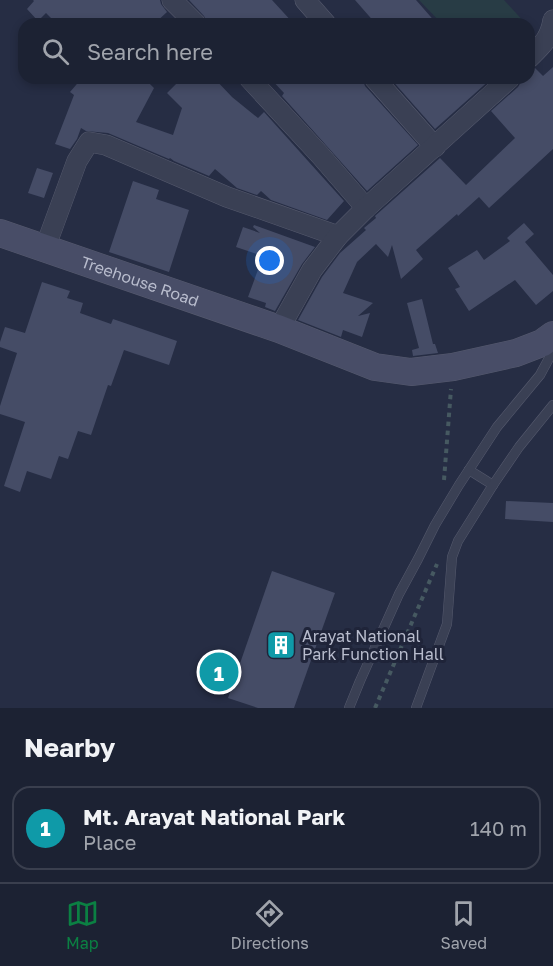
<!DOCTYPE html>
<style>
body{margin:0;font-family:"Golos Text",sans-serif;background:#292f3f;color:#f1f3f6}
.you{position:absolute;left:270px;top:261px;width:21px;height:21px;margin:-15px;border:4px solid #fff;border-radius:50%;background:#1a73e8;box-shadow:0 0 0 9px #1a73e833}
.badge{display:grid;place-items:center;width:39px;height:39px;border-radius:50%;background:#0b8043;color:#fff;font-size:20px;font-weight:700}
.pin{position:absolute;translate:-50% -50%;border:3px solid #fff;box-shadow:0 2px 6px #0006}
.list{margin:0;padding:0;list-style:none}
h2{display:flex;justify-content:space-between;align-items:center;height:78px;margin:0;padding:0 24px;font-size:26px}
h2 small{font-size:20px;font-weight:400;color:#a0a4ac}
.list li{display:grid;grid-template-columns:39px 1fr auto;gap:18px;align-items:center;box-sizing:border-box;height:84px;margin:0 12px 12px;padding:0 12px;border:2px solid #3a3f4e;border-radius:18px}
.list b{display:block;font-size:22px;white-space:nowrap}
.list p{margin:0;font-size:20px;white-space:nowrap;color:#a0a4ac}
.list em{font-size:20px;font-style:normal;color:#a0a4ac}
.icon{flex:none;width:33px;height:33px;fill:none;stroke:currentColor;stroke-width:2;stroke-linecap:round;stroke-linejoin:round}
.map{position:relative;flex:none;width:553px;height:708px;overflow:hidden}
.search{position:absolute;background:#1c2233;box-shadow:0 3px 9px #0003;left:18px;right:18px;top:18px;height:66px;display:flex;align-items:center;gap:15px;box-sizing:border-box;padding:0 21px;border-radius:18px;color:#a0a4ac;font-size:22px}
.sheet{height:174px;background:#1c2233}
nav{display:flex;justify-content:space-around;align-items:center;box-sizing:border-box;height:84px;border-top:2px solid #3a3f4e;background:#1c2233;font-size:16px;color:#a0a4ac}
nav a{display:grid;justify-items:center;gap:3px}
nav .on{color:#0b8043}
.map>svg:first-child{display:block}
.green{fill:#283c45}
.building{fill:#454c66}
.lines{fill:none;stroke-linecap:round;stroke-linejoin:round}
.lane-casing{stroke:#565a6e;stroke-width:10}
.street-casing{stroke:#565a6e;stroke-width:21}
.secondary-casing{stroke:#565a6e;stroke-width:28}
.path{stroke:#465961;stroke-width:4;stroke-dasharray:4.5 4.5;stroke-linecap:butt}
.lane{stroke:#3a4054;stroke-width:9}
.street{stroke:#3a4054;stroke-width:20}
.secondary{stroke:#484d67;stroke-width:27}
.labels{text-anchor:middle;stroke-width:6;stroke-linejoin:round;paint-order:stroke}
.street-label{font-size:16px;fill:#b8bccd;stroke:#1f2439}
.poi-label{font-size:16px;fill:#b8bccd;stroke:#1f2439;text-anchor:start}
</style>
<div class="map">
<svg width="553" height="708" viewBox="0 0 553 708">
<rect width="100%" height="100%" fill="#262d44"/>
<!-- green -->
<path class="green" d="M419,0H504L526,24H442Z"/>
<!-- building -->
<g class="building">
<path d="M33,0H160L161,4L167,12L154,24H57L46,13L38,21L27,9L34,1Z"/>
<path d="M189,0H272L294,24H208L204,16Z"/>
<path d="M355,0H416L437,24H376Z"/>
<path d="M553,67V149L489,208L479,197L458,216L457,214L416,250L423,259L401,279L392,245L388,257L376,244L357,262L343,293L373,303L358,316L370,313L362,337L343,330L341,337L298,320L322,277L340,253L366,230L364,228L376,218L375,216L440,158L466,185L515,138L491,111L518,87L521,82L522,78H529V70L535,68L543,76Z"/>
<path d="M82,78H144L154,88L136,122L173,135L182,108L167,93L182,78H214L232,97L258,118L264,112L344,201L327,220L271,200L261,191L257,195L237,188L215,169L209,176L174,161L170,158L169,159L108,133L86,131L81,128L77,139L70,149L55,144L74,95L70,92Z"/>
<path d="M270,78H362L365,86L418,145L367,191L282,96L284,93Z"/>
<path d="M390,78H492L435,129Z"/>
<path d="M37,168L53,173L44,198L28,193Z"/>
<path d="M133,181L159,190L156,199L189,210L169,272L109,252Z"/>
<path d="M524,223L534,234L525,242L553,275V291L536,305L515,280L469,311L455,289L460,287L448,268L477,250L484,260L510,241L507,238Z"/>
<path d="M254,225L315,247L302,264L275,311L265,307L266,303L248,297L263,256L236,247L243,227L260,233L253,227Z"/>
<path d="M42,282L70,291L67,298L83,303L80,313L111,324L113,319L177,341L169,365L124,350L111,386L108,385L91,435L78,431L68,459L59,456L51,479L27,471L20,492L4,486L25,422L0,414V406L17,353L0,347V342L5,327L25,333Z"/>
<path d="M422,299L433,344H435L438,353L413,356L412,350L419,348L407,303Z"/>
<path d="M506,501L553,503V522L505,519Z"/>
<path d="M272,571L335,593L294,708H258L228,698Z"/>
</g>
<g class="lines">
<!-- lane casing -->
<g class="lane-casing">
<g id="lane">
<path d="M469,470L493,485"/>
<path d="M349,708L360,681L399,594L418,559L435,525L459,485L497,427L540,375L553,351"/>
<path d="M416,708L447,624L452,557L458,541L493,485L519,447L553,405"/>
</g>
</g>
<!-- street casing -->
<g class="street-casing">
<g id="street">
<path d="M172,0L196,24"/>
<path d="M305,0L326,24"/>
<path d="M529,58C542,45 550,39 553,20"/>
<path d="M249,78L321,156L366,208"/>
<path d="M374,78L435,147"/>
<path d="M45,248L77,161L89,142L106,145L227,197L338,236"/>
<path d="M279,329L312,270L338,236L366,208L510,78"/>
</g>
</g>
<!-- secondary casing -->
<g class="secondary-casing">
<g id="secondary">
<path id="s1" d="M0,233L279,329L375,367L411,372L453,367L516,353L542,343L553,335"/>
</g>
</g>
<!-- path -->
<g class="path">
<path d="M444,480L451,389"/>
<path d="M375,708L437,564"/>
</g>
<!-- lane -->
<use href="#lane" class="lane"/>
<!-- street -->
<use href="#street" class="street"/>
<!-- secondary -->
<use href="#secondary" class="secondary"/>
</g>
<!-- icons -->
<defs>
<g id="building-square" transform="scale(1.5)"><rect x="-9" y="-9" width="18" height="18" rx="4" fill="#0f9aa8" stroke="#1f2439"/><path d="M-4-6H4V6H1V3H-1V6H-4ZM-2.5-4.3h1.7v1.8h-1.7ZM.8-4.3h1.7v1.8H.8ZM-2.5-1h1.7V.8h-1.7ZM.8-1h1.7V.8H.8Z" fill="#fff"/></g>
</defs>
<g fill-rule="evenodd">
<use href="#building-square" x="281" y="645"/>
</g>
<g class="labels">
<!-- street labels -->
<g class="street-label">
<text dy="6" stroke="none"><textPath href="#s1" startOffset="148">Treehouse Road</textPath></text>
</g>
<!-- poi labels -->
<g class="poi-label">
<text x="302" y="642">Arayat National<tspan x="302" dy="18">Park Function Hall</tspan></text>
</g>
</g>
</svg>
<div class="you"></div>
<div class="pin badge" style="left:219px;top:672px;background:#0f9aa8">1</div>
<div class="search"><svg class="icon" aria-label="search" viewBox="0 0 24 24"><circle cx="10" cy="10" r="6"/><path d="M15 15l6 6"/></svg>Search here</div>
</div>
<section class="sheet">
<h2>Nearby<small></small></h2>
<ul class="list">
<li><span class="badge" style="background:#0f9aa8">1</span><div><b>Mt. Arayat National Park</b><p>Place</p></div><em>140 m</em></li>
</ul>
</section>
<nav>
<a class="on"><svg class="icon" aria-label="map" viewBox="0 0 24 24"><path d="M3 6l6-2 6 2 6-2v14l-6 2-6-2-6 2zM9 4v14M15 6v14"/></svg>Map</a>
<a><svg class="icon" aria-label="directions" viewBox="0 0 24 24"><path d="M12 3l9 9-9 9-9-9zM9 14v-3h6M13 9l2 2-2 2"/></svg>Directions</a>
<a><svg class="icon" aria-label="saved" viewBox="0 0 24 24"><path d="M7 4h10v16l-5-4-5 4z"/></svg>Saved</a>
</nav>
